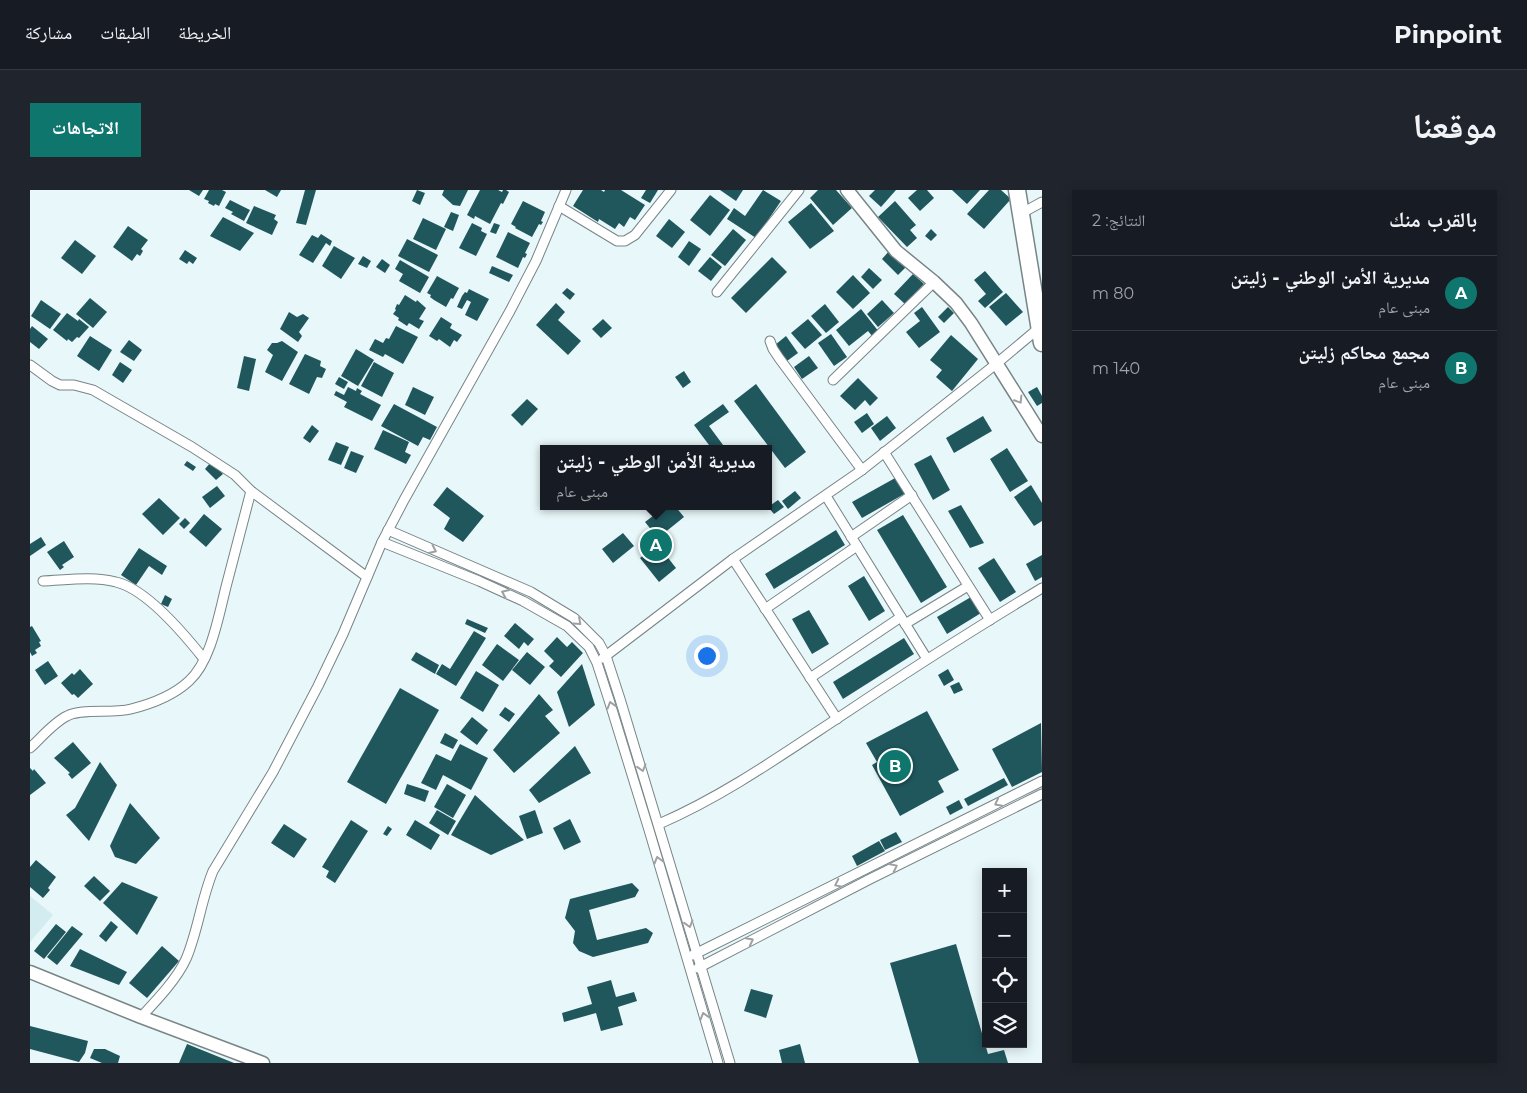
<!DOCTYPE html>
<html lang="ar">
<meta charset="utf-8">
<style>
body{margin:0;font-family:Montserrat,"Noto Naskh Arabic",sans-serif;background:#20242c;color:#f1f3f6;direction:rtl}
.controls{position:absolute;right:15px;bottom:15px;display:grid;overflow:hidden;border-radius:0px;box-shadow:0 2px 12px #0003}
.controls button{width:45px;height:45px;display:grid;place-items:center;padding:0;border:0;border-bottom:1px solid #363941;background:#171b24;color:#f1f3f6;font:25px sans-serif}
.you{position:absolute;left:676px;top:465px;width:18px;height:18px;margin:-12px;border:4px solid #fff;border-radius:50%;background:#1a73e8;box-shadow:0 0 0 8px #1a73e833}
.badge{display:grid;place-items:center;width:32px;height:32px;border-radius:50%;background:#0f766e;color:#fff;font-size:16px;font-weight:700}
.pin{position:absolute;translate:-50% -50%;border:2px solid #fff;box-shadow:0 1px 5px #0006}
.popup{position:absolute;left:510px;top:255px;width:232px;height:65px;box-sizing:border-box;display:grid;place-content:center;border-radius:0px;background:#171b24;filter:drop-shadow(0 1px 4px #0005);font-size:16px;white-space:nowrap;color:#9ea1a6}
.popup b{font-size:19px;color:#f1f3f6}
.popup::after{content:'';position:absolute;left:50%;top:100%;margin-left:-10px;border:10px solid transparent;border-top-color:#171b24}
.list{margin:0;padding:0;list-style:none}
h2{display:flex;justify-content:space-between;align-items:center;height:65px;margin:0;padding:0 20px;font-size:21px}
h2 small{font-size:16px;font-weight:400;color:#9ea1a6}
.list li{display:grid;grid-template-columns:32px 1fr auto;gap:15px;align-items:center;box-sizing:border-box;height:75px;padding:0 20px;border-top:1px solid #363941}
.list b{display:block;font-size:19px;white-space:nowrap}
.list p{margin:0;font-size:16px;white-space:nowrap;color:#9ea1a6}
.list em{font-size:16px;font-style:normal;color:#9ea1a6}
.icon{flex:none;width:28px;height:28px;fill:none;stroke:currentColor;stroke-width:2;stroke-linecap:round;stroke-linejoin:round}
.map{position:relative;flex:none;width:1012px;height:873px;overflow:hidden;direction:ltr;border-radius:0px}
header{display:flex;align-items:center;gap:30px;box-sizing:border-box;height:70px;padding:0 25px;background:#171b24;border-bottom:1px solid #363941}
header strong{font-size:24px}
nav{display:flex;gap:28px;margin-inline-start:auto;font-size:18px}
.intro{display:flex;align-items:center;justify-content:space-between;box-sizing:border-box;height:120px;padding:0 30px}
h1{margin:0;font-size:35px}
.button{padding:12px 22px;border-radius:0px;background:#0f766e;color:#fff;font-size:18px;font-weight:700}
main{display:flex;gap:30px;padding:0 30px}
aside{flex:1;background:#171b24;border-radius:0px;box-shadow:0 2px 12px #0003}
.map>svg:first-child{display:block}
.built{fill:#d3ecef}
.building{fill:#20575d}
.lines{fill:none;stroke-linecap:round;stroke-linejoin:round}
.street-casing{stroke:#788587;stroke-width:11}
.secondary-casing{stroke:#788587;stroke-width:15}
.highway-casing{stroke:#788587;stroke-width:19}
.street{stroke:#fff;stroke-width:9}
.secondary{stroke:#fff;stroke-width:12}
.highway{stroke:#fff;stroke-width:16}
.oneway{stroke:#9ea0a1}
</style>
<header>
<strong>Pinpoint</strong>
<nav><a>الخريطة</a><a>الطبقات</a><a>مشاركة</a></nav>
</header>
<div class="intro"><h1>موقعنا</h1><a class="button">الاتجاهات</a></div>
<main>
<aside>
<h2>بالقرب منك<small>النتائج: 2</small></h2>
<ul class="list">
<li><span class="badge">A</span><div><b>مديرية الأمن الوطني - زليتن</b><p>مبنى عام</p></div><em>80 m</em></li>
<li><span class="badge">B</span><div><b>مجمع محاكم زليتن</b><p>مبنى عام</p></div><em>140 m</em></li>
</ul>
</aside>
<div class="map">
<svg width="1012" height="873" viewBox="0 0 1012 873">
<rect width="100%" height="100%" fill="#e8f7f9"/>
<!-- built -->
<path class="built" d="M0,706L23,725L0,752Z"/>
<!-- building -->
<g class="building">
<path d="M159,0H173L169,6Z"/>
<path d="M179,0H192L196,2L189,16L185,14L184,16L178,13L179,11L174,9Z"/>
<path d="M235,0H251L247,7Z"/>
<path d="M275,0H286L276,35L266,33Z"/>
<path d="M387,0L395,3L390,15L382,11Z"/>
<path d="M414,0H438L430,16L423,15L412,5Z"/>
<path d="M450,0H468L472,2L473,0H476L479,2L473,14L471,13L460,34L445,26L444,29L437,25Z"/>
<path d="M553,0H571L574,2L575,0H591L615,15L605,30L600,27L594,37L589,33L585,39L569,29L568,32L543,16Z"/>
<path d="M616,0H628L620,13L611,8Z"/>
<path d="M690,0H713L706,11Z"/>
<path d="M733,0L751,11L726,48L697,29L704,18L715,26Z"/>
<path d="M788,0H806L822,18L803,35L780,8Z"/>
<path d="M845,0H866L851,17L839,6Z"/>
<path d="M887,0H897L904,8L890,21L878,8Z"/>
<path d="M922,0H950L937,14Z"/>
<path d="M959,0H971L981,9L954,39L937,24Z"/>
<path d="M680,5L700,20L680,46L660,30Z"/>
<path d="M200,10L220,20L214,31L201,24L203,22L195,18Z"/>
<path d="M493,11L515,22L511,31L513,32L511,35L509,34L502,47L485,38L486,37L481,34Z"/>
<path d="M865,11L886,35L880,40L887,48L877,57L848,27Z"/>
<path d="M781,13L804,41L780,59L758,32Z"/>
<path d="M224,16L246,25L244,29L248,32L242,45L216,33Z"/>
<path d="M421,22L429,25L423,41L414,37Z"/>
<path d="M193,27L224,43L210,61L180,46Z"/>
<path d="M393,28L416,39L406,60L383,49Z"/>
<path d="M639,29L655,42L642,58L626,46Z"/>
<path d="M442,33L452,38L451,41L457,44L446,66L429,58Z"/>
<path d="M464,33L470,35L466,44L460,42Z"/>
<path d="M98,36L118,50L111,59L113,61L110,66L107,64L102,71L83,57Z"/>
<path d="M703,39L716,50L695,76L681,65Z"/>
<path d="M901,39L907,45L901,51L895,46Z"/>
<path d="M478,42L500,53L495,63L497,64L495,68L493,67L488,78L466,67Z"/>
<path d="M291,44L302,51L300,56L296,53L283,73L269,65L282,45L288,48Z"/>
<path d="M377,49L408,65L399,82L368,66Z"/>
<path d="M45,50L66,66L52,84L31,68Z"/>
<path d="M659,51L671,59L659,76L648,67Z"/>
<path d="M304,56L325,68L311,89L292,76Z"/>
<path d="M155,60L167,68L163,74L159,71L157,74L149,69Z"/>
<path d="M860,60L877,76L868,85L852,69Z"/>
<path d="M333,66L341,71L337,78L328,74Z"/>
<path d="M680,67L692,77L681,91L668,81Z"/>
<path d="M742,67L757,82L716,123L701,108Z"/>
<path d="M352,69L360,75L355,83L346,77Z"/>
<path d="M370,70L399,87L390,103L369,91L373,84L365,79Z"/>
<path d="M462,76L483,85L479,92L459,83Z"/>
<path d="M839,78L852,90L843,99L831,87Z"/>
<path d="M955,81L973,102L955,118L948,111L956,104L944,90Z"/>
<path d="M883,84L894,94L875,114L864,104Z"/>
<path d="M823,85L840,103L823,119L806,102Z"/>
<path d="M407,86L429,98L423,109L421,108L416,117L404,110L400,107L401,105L397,103Z"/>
<path d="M537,98L545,104L540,110L532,103Z"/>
<path d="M439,99L459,109L447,131L435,125L441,112L437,110L432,119L427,117L432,106L435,102L437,103Z"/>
<path d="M976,103L993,122L976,136L959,117Z"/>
<path d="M375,105L386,112L387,110L396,118L389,129L394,131L389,139L379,133L377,136L368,130L369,128L363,124L366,120L365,119L367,114L369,115Z"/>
<path d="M60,108L77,122L63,138L46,124Z"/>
<path d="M11,110L31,124L20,139L1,126Z"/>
<path d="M852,110L864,123L848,137L837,124Z"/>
<path d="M526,113L535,122L528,130L551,151L538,165L506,135Z"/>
<path d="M795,114L809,132L796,143L781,126Z"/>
<path d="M892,117L910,142L889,158L876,142L890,131L884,123Z"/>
<path d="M918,117L924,123L914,133L908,127Z"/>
<path d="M831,119L849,142L843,147L838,141L819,156L806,140Z"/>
<path d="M259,122L267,127L273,124L279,128L269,142L272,146L268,152L250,139Z"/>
<path d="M37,123L48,131L49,129L59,137L49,148L47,147L42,152L38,149L37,151L23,140Z"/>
<path d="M411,127L422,134L420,138L432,145L427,152L424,150L420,157L409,149L407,151L399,146Z"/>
<path d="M573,129L582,138L571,148L562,139Z"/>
<path d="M778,129L792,145L775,159L761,143Z"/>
<path d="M2,136L18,149L9,159L0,152V139Z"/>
<path d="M366,136L388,147L373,174L355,164L353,167L339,160L345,149L353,153L356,148L359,149Z"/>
<path d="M801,144L817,167L804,176L788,153Z"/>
<path d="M921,145L948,169L922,201L906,187L912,180L900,170Z"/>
<path d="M60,146L82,160L69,181L47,166Z"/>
<path d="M756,146L768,163L757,171L745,155Z"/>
<path d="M99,150L112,160L104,171L90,162Z"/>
<path d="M252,151L268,162L252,191L235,182L243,165L237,160L242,153H247Z"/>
<path d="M326,159L344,170L328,196L311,186Z"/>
<path d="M275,164L291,171L290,176L296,179L292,188L287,187L279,204L259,194Z"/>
<path d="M214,166L226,169L219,201L207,198Z"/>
<path d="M779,166L788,178L772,189L764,177Z"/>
<path d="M90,172L102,180L93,193L82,185Z"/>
<path d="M344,172L364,183L352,207L331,196Z"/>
<path d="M654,181L661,192L653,198L645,187Z"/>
<path d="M309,187L318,192L314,199L305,194Z"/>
<path d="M828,188L848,208L840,216L835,210L825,220L810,206Z"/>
<path d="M726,194L776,262L755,278L704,211Z"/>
<path d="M318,197L326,201L327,198L332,201L330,204L351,215L342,231L314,217L317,212L304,205L306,201L314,205Z"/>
<path d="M383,197L404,207L395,225L375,215Z"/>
<path d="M1007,197L1012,206V213L1007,216L998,202Z"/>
<path d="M497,209L508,219L492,236L481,225Z"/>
<path d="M364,214L407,237L400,250L393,247L388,256L351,236Z"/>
<path d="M693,214L699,222L679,236L696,259H682L664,235Z"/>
<path d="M837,223L844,234L832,243L824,232Z"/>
<path d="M857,226L866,238L850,251L841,238Z"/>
<path d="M953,226L962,241L924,263L916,248Z"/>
<path d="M282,235L289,241L280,253L273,248Z"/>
<path d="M353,240L379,252L375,262L381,265L376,274L344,259Z"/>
<path d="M306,252L319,257L311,275L298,270Z"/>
<path d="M977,258L998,291L980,302L960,269Z"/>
<path d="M321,261L334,266L326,283L314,278Z"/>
<path d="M901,265L920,300L903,310L884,274Z"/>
<path d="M157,271L166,277L163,281L154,275Z"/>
<path d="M181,272L193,284L186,290L175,279Z"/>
<path d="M867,287L876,303L832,328L822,312Z"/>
<path d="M1001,295L1012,313V331L1004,336L984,307Z"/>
<path d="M187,296L195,306L180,318L172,307Z"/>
<path d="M417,297L454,326L433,352L414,339L420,328L403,315Z"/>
<path d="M765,301L771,308L758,319L752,311Z"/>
<path d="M129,308L150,328L133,345L112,324Z"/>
<path d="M748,310L754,317L744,324L738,317Z"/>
<path d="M931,315L954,353L940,358L918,321Z"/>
<path d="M636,316H645L654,327L628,348L615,332Z"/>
<path d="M174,324L192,339L176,357L159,342Z"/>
<path d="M873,325L917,397L891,413L847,340Z"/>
<path d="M155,328L160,333L154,339L149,334Z"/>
<path d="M806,340L815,355L744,399L735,384Z"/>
<path d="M593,343L604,356L583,373L572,359Z"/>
<path d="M11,347L16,355L0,366V354Z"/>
<path d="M34,351L44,367L32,375L34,377L30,380L17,362Z"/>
<path d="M628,355L646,378L629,392L610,368Z"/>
<path d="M109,358L137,376L132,385L119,376L106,395L91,385Z"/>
<path d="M1012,365V387L1005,391L996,374Z"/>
<path d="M964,368L986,402L970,412L948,378Z"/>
<path d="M834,386L855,421L839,431L818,396Z"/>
<path d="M135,405L142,409L138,417L131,414Z"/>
<path d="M941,407L951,423L917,444L907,427Z"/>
<path d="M779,420L799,454L782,464L762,429Z"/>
<path d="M437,429L458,438L455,443L435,434Z"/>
<path d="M485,433L504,449L498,456L494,452L489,459L474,446Z"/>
<path d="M2,436L11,451L9,452L11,456L5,460L7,463L2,466L0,462V437Z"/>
<path d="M444,441L456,448L426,496L406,484L412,474L420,479Z"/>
<path d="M527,447L537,457L542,452L553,463L531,487L519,476L524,471L514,461Z"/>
<path d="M874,448L884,464L813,509L803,492Z"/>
<path d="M467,454L489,470L473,491L452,475Z"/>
<path d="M386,462L409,475L405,484L381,470Z"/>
<path d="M497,462L515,477L500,495L482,480Z"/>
<path d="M18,471L28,486L15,495L5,480Z"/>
<path d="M552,474L565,515L539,537L527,502Z"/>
<path d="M50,479L63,494L48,508L44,504L42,505L31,493L42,483L44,485Z"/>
<path d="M918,479L924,490L914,496L908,485Z"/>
<path d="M446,481L469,495L453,522L430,508Z"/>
<path d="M929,492L933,500L924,504L920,496Z"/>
<path d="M370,498L409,520L356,614L317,592Z"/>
<path d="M509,504L523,520L515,526L530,543L484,583L463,560Z"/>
<path d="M475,517L485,524L479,532L469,525Z"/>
<path d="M897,521L929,580L908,591L914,602L870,626L842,575L847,572L836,553Z"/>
<path d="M442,527L458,540L447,555L430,542Z"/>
<path d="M1011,533L1012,582L982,597L962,559Z"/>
<path d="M415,543L428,550L423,559L410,553Z"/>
<path d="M43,552L61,573L42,589L38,584L40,583L24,568Z"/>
<path d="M430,554L458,568L441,600L413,585L406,600L391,593L406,564L421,571Z"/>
<path d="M545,556L561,583L509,613L499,600Z"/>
<path d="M70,572L87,595L59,651L36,625L45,618Z"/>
<path d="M0,578L3,581L4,579L16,593L0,605Z"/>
<path d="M974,588L978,595L938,616L934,609Z"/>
<path d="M377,594L399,601L395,612L374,604Z"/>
<path d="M417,594L436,605L423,628L404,617Z"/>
<path d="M445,605L494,650L461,665L421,645Z"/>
<path d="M929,610L933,618L920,625L916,617Z"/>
<path d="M100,613L130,648L106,674L85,667L80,656Z"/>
<path d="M407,620L426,631L418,645L399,633Z"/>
<path d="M505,620L513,643L497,649L489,626Z"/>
<path d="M540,629L551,652L534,660L523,638Z"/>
<path d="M321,630L338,641L305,693L296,687L299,681L292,677Z"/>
<path d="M385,630L410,645L401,660L376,645Z"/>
<path d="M254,634L277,649L264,668L241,653Z"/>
<path d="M358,636L362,639L357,646L353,644Z"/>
<path d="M866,642L872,652L855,660L850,650Z"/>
<path d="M849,651L855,661L827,676L822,666Z"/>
<path d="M6,670L26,687L18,698L20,700L13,708L0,697V677Z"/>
<path d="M64,686L80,701L70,711L54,696Z"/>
<path d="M92,692L128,707L107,745L73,713Z"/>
<path d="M602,693L609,700L605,707L559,720L567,750L616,738L623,743L618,753L563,767L549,761L543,753L545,741L535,728L540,709Z"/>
<path d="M81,731L88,737L76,752L69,746Z"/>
<path d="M26,734L36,742L14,769L4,761Z"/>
<path d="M42,736L53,744L27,775L17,767Z"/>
<path d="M926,754L958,864L974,860L978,873H889L860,773Z"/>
<path d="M132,756L149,771L117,808L99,793Z"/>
<path d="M50,759L97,782L89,795L40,776Z"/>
<path d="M581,790L586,807L604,802L607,811L588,817L593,835L571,841L566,823L534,832L532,823L562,814L557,797Z"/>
<path d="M721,799L743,805L736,828L714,821Z"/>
<path d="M0,836L58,851L55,863L49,872L0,859Z"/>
<path d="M157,854L204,873H149Z"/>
<path d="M770,854L775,873H752L749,860Z"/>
<path d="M64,859H75L90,866L88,873H72L60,868Z"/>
</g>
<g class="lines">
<!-- street casing -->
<g class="street-casing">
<g id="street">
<path d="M529,16L587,51H595L605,45L641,0"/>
<path d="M990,24L1012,12"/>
<path d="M687,102L769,0"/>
<path d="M740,151L743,159L749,168L832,280"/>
<path d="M0,175L22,191L30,195H44L63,200L162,257L205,285L221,301L337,387"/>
<path d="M803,190L904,92"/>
<path d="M854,262L960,430"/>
<path d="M796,306L897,469"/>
<path d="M358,340L501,402L544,428L569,453L576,466L590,509L700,873"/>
<path d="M821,347L882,305"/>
<path d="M352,352L449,391L493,411L537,436L559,457L567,473L579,510L619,640L688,873"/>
<path d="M703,369L807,529"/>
<path d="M13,391C37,390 63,386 86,392C116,399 155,445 174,469"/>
<path d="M735,419L827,356"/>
<path d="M875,434L938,396"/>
<path d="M573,468L703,369L832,280L966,174L1009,138"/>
<path d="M780,488L871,427"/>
<path d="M0,558C11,548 23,533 37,526C52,518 82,524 101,519C121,514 144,505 159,491C182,470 189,423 197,393C205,362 213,332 221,301"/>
<path d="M629,634C696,605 756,562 817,522C881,479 946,438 1012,398"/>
<path d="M663,765L1012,591"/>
<path d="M668,778L840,689L1012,604"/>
<path d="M111,827C126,811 147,789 156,769C168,741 171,710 183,681L243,582L288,496L313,444L352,352L374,310L480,121L506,71L536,0"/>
</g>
</g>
<!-- secondary casing -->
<g class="secondary-casing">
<g id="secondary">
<path d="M817,0L866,61L904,92L926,113L941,133L1012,246"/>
<path d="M0,782L111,827L233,873"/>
</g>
</g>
<!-- highway casing -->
<g class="highway-casing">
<path id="highway" d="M987,0L1012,153"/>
</g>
<!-- street -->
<use href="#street" class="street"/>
<!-- secondary -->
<use href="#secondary" class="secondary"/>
<!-- highway -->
<use href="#highway" class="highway"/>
</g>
<!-- one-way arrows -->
<defs><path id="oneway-chevron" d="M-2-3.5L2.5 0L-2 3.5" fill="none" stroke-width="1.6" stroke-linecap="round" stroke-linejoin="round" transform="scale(1.25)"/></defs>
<g class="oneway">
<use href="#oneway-chevron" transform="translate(989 210) rotate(58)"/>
<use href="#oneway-chevron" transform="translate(403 360) rotate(24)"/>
<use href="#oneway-chevron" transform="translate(475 403) rotate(-156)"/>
<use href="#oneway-chevron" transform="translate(548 432) rotate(42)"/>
<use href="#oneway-chevron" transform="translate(581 515) rotate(-107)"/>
<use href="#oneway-chevron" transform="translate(612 578) rotate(73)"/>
<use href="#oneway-chevron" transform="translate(968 613) rotate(153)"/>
<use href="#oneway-chevron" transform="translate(628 670) rotate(-106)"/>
<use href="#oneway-chevron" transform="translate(864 677) rotate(-26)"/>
<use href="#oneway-chevron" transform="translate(808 694) rotate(154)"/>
<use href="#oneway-chevron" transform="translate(659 734) rotate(73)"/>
<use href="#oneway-chevron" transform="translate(720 751) rotate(-27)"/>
<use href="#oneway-chevron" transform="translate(674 826) rotate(-107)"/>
</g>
</svg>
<div class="controls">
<button>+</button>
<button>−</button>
<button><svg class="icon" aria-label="locate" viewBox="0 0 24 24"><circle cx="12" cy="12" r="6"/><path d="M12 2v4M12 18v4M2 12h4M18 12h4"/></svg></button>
<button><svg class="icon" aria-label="layers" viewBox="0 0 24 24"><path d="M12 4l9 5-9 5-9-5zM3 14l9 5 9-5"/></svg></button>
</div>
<div class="you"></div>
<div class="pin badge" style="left:626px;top:355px">A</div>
<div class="popup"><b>مديرية الأمن الوطني - زليتن</b>مبنى عام</div>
<div class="pin badge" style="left:865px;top:576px">B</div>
</div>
</main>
